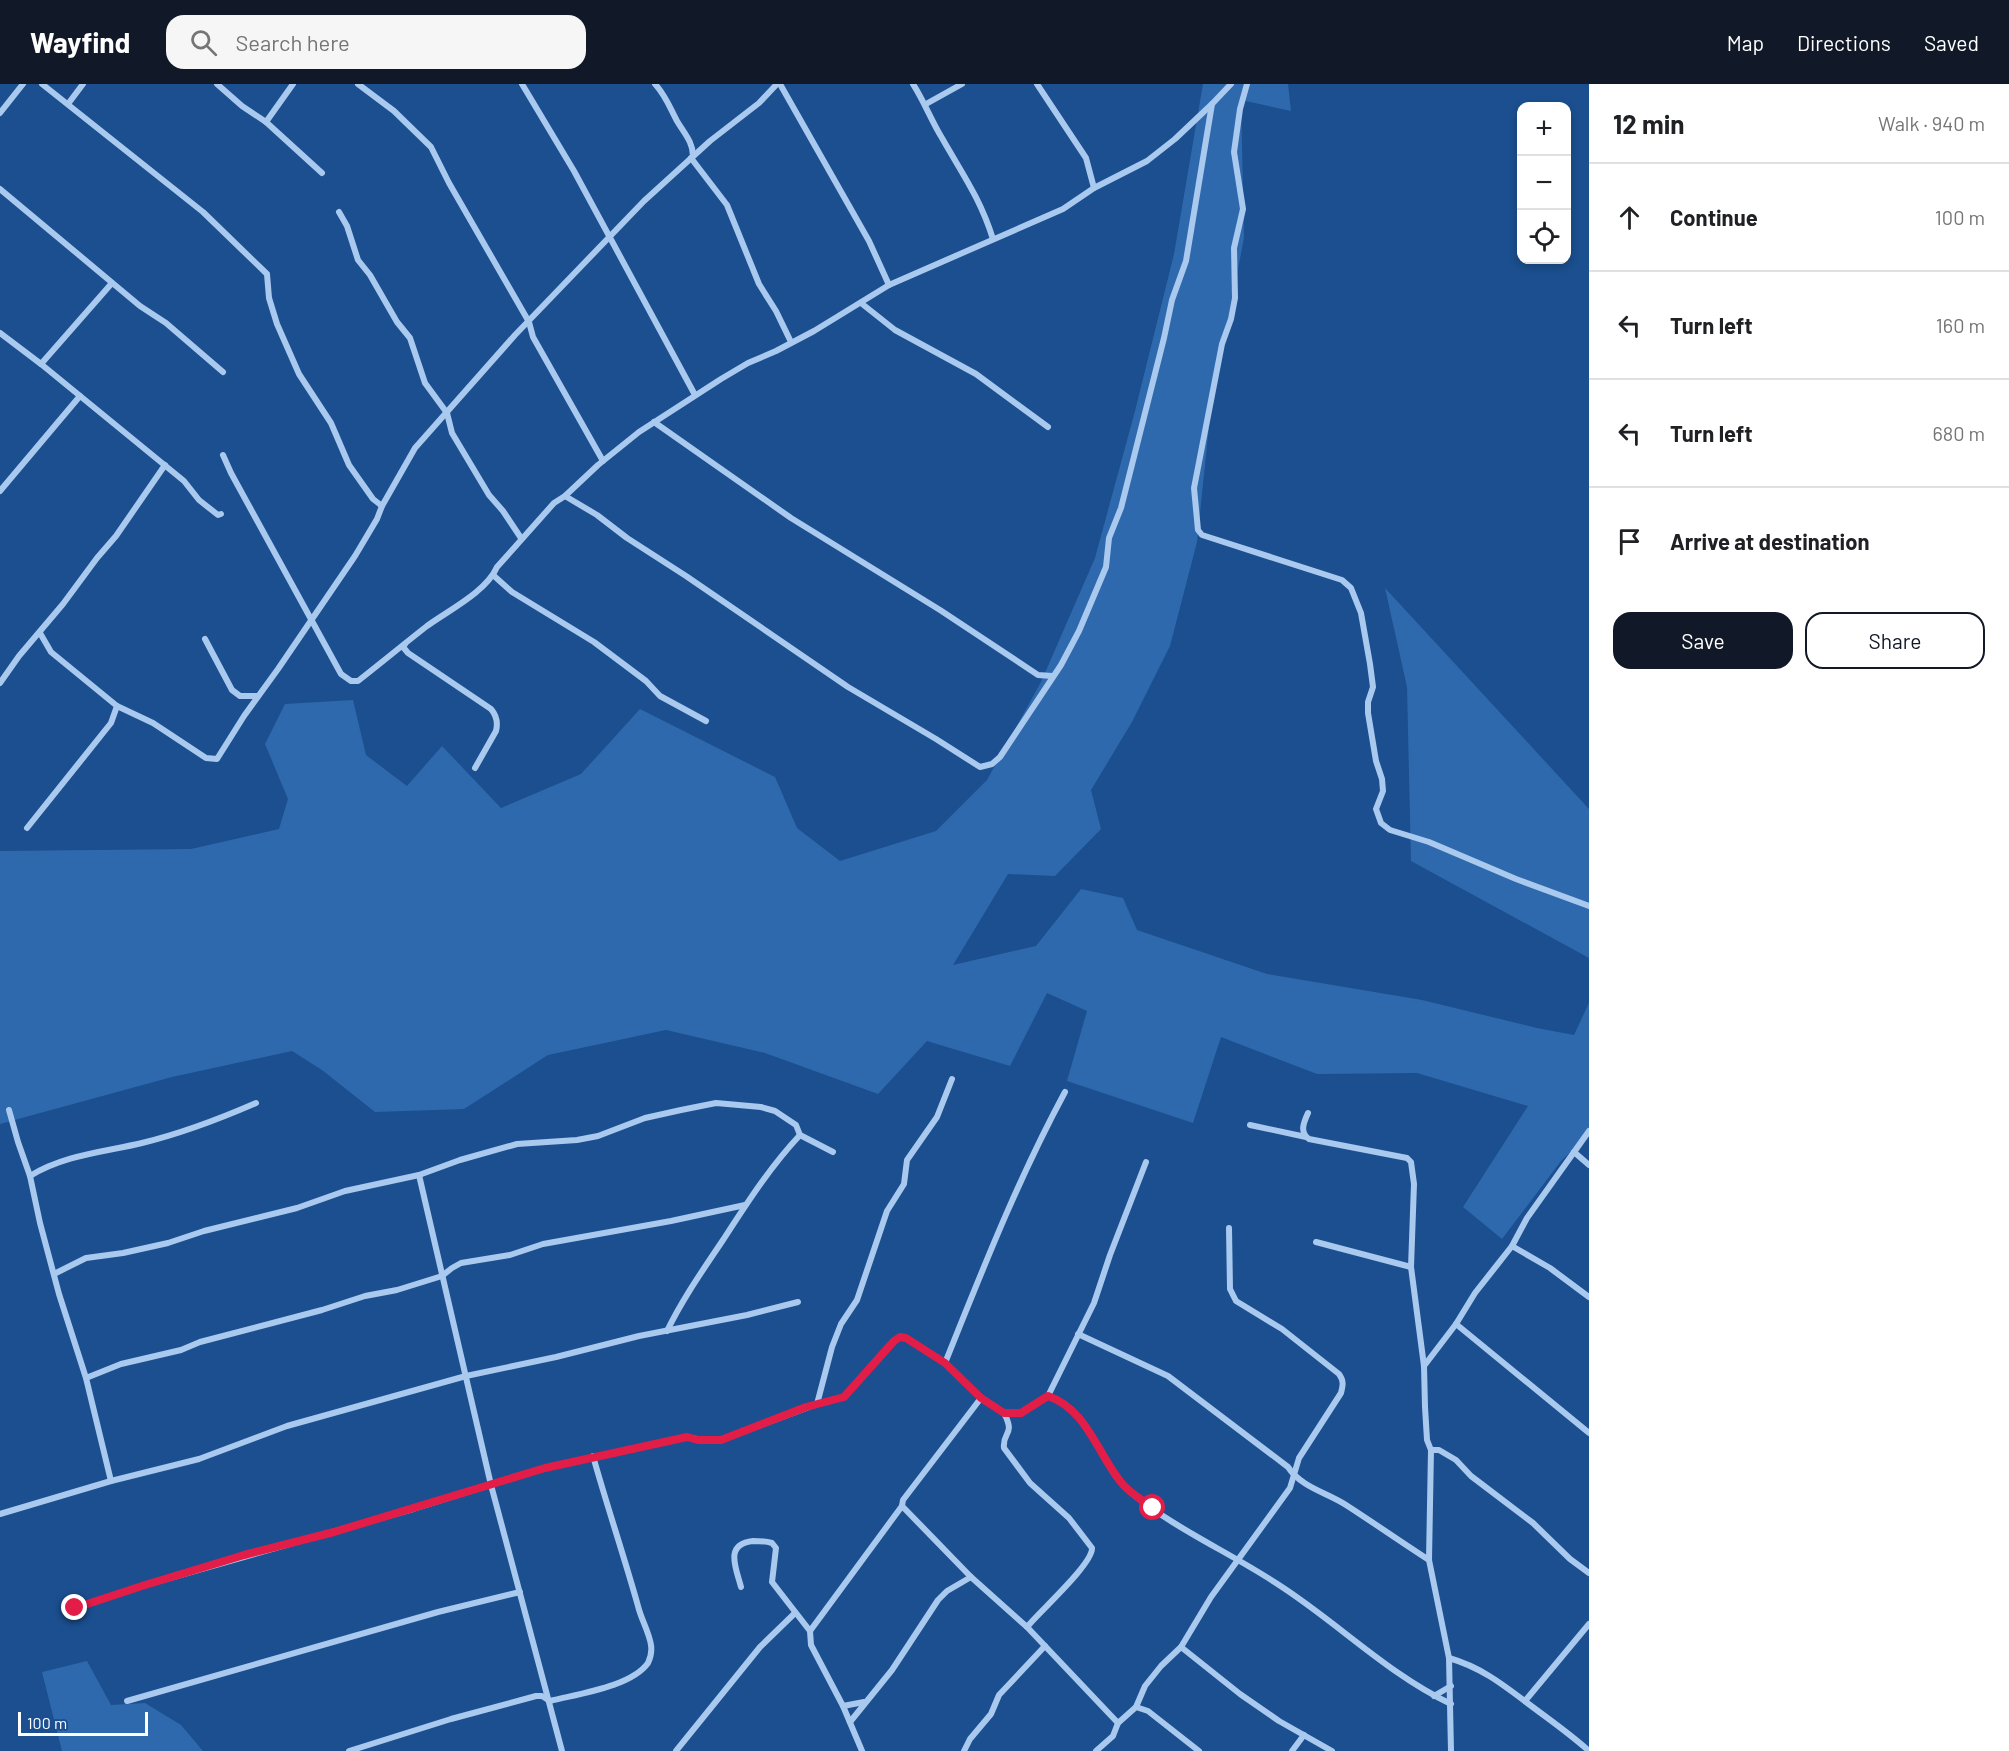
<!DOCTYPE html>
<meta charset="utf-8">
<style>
body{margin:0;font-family:Barlow,sans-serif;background:#f6f6f6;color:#202124}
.controls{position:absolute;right:18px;top:18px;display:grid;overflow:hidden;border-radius:12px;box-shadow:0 3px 9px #0003}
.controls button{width:54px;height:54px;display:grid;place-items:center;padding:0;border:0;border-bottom:2px solid #e0e0e0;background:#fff;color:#202124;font:30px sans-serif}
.scale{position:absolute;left:18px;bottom:15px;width:130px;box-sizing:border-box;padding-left:6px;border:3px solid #fff;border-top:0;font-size:16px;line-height:21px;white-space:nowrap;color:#fff;-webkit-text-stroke:4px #1b4f8f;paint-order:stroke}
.stop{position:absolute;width:18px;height:18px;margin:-14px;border:4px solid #e11d48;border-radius:50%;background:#fff}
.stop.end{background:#e11d48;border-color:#fff;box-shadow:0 2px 6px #0008}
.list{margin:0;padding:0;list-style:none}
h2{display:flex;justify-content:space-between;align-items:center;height:78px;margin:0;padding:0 24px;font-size:26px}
h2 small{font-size:20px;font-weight:400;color:#757577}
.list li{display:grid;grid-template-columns:39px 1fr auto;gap:18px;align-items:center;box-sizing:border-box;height:108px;padding:0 24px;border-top:2px solid #e0e0e0}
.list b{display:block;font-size:22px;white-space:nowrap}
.list em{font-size:20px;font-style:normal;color:#757577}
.actions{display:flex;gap:12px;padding:18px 24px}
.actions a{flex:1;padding:14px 0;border:2px solid #111827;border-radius:18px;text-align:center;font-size:21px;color:#111827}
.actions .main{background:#111827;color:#fff}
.icon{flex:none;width:33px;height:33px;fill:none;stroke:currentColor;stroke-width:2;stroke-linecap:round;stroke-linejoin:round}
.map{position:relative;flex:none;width:1589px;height:1667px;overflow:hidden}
header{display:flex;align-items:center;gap:36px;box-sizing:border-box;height:84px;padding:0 30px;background:#111827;color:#fff}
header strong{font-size:28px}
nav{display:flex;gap:33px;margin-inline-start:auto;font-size:21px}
.search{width:420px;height:54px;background:#f6f6f6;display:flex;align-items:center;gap:15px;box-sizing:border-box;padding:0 21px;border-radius:18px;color:#757577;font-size:22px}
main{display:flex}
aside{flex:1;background:#fff}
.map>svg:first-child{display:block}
.green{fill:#2e69ad}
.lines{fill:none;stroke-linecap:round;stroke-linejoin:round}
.street{stroke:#a9c9ee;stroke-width:6}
.route{stroke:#e11d48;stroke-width:8}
</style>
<header>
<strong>Wayfind</strong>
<div class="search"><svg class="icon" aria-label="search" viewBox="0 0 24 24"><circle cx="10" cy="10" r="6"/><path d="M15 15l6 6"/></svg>Search here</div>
<nav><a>Map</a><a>Directions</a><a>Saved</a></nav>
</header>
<main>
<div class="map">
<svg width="1589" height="1667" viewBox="0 0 1589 1667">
<rect width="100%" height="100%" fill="#1b4f8f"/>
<!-- green -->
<g class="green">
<path d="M1203,0H1288L1291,27L1241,16L1244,154L1211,323L1197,458L1170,562L1132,638L1091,706L1101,745L1055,792L1008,790L953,881L1036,862L1081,805L1123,814L1137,846L1267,890L1422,916L1537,944L1574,951L1589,919V1050L1561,1077L1502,1155L1463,1123L1528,1022L1417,989L1317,990L1221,953L1193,1039L1067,997L1087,927L1047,909L1010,982L927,957L878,1010L765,969L666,946L548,971L464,1025L375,1028L322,986L292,967L172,993L0,1040V767L191,765L279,745L288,715L265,660L285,620L353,616L366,671L407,702L442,662L501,724L581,690L640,625L775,693L797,744L840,777L936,747L987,696L1041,598L1095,474L1135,327L1174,170Z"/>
<path d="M1385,504L1589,725V874L1411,777L1407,603Z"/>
<path d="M87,1577L111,1621L145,1619L181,1641L203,1667H62L42,1588Z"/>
</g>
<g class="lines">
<!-- street -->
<g class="street">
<path d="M42,0L203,128L267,190L269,214L277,240L299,290L331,339L349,381L373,415L382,422"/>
<path d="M217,0L242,22L266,38L322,89"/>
<path d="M358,0L394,27L431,63L449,99L529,238L533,253L603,377"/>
<path d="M522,0L574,87L695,311"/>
<path d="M655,0C666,12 670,24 677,37C684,49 693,58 693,72"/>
<path d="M780,0L869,157L889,201"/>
<path d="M913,0C924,17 931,36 942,54C963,91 980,114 993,155"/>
<path d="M1037,0L1086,74L1094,104"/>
<path d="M1247,0L1240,25L1234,68L1243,125L1234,164L1235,214L1231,235L1222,260L1194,404L1198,446L1202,451L1342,496L1351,504L1361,529L1370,580L1373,603L1368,618V629L1376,677L1382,695L1383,707L1376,725L1381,739L1390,746L1429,758L1516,795L1589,822"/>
<path d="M68,20L83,0"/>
<path d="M926,20L962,0"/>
<path d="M0,29L23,0"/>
<path d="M266,38L293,0"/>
<path d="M691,74L727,121L759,200L776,227L791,258"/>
<path d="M0,105L140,222L166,239L223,288"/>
<path d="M339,128L347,142L358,176L370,191L397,238L410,254L425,299L447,329L452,349L489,411L503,427L521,454"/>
<path d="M861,219L895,246L976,290L1048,343"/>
<path d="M0,249L41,280L112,199"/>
<path d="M41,280L184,397L199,416L218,431L221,430"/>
<path d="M654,338L791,434L940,526L1032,587L1038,591L1052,592"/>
<path d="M223,371L231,389L341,590L351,597H358C381,579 404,560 427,542C449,526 486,508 497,483L554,419L565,412L598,381L639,348L721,295L748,279L776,267L814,247L889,201L1063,125L1094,104L1147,77L1175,55L1212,20"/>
<path d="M0,407L80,312"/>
<path d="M565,412L597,431L627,454L686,492L848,603L936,655L980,683L992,680L1000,673L1061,581L1079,547L1106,483L1109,454L1121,424L1164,254L1172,216L1186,177L1212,20L1231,0"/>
<path d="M493,491L512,508L594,558L646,597L660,612L706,637"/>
<path d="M205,555L232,606L240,612H258"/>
<path d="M405,560L403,563L408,569L491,625C497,632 498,639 496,647L475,684"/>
<path d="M0,599L19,572L63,520L97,474L116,452L165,381"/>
<path d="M117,622L153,639L206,674L217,675L244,632L278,585L355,472L377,435L382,422L415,364L515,251L644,117L710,57L759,19L777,0"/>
<path d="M27,744L111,639L117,622L51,568L40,549"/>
<path d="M9,1026L18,1058L30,1092L40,1139L59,1210L86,1294L111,1397"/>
<path d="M1308,1029C1304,1038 1299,1048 1309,1055L1407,1074L1411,1078L1414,1100L1411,1183L1424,1282L1425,1323L1427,1356L1431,1366L1429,1476L1449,1574L1451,1667"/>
<path d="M1250,1041L1306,1053"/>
<path d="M1574,1068L1589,1081"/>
<path d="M419,1091L491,1401L562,1667"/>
<path d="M30,1092C64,1071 104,1068 142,1059C183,1049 217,1036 256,1019"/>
<path d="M1316,1158L1411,1183"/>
<path d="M1512,1162L1527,1134L1589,1047"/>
<path d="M54,1190L86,1174L123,1169L168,1159L204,1147L297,1124L345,1107L419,1091L460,1076L517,1060L577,1056L598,1052L645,1034L681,1026L716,1019L761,1023L775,1027L796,1041L800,1051L833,1068"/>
<path d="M1456,1240L1589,1349"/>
<path d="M667,1247C683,1214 703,1186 723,1156C747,1119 770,1083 800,1051"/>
<path d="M1078,1250L1168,1292L1288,1383C1302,1404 1326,1408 1346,1421C1374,1439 1401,1458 1429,1476"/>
<path d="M945,1279C982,1187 1018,1095 1065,1008"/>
<path d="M1424,1282L1456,1240L1475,1209L1512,1162L1550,1184L1589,1213"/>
<path d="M86,1294L121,1280L181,1266L200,1258L322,1226L365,1212L397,1206L442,1192L452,1184L461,1179L510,1171L543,1160L671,1137L745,1121"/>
<path d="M1048,1312L1094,1219L1110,1171L1146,1078"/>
<path d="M981,1314L903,1416L902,1422L971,1493L1027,1543L1118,1639"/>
<path d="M817,1320L844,1313L894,1257L900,1253L906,1254L945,1279L981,1314L1004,1329H1021L1048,1312C1092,1326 1098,1379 1129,1407C1173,1444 1231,1469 1279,1501C1338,1539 1388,1590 1451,1620"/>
<path d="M1004,1329C1016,1352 1002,1347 1004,1364L1030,1399L1069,1434L1092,1464C1093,1480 1039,1528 1027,1543"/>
<path d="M1431,1366H1439L1456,1376L1471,1392L1533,1439L1570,1475L1589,1489"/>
<path d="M0,1430L111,1397L199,1375L287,1342L466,1292L556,1273L639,1252L747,1231L798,1218"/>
<path d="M741,1503C736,1484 724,1460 753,1457C760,1457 765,1457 772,1459L776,1464L772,1498L810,1547L811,1561L843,1622L862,1667"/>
<path d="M75,1524L145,1501L413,1425L545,1384L687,1353L706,1357L721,1356L817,1320L832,1263L841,1240L857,1216L887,1127L904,1100L907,1076L937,1033L952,995"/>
<path d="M810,1547L902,1422"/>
<path d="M1181,1563L1240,1610L1279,1637L1332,1667"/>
<path d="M1449,1574C1480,1583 1501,1599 1526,1618C1547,1634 1569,1649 1589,1667"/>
<path d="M1434,1612L1451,1602"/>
<path d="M127,1617L438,1528L520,1508"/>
<path d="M1525,1617L1589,1540"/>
<path d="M843,1622L864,1618"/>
<path d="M1136,1623L1148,1627L1199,1667"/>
<path d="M850,1638L892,1586L938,1516L947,1507L971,1493"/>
<path d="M349,1667L451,1635L536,1612H542L550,1617C577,1610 631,1603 648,1579C651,1573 652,1568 651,1561C649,1548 641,1535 638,1522C624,1472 607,1422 593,1372"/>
<path d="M676,1667L760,1563L795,1529"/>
<path d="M964,1667L970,1655L991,1630L999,1611L1045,1562"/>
<path d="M1096,1667L1113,1652L1118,1639L1136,1623L1145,1602L1161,1582L1181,1563L1211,1513L1290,1404L1299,1374L1341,1309C1343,1301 1344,1297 1339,1290L1282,1245L1236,1217L1230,1205L1229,1144"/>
<path d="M1292,1667L1304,1651"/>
</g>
</g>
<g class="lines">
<!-- route -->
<path class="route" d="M75,1524L145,1501L244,1471L334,1448L545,1384L687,1353L698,1356H721L806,1323L844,1313L894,1257L900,1253L906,1254L945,1279L981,1314L1004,1329H1021L1048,1312C1086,1325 1097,1368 1120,1397C1128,1408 1142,1416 1153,1424"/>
</g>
</svg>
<div class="controls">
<button>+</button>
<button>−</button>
<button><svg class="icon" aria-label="locate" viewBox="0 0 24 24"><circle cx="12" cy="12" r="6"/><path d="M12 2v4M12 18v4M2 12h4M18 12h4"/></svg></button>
</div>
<div class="scale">100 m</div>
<div class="stop" style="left:1153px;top:1424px"></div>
<div class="stop end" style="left:75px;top:1524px"></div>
</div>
<aside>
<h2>12 min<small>Walk · 940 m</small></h2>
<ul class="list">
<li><svg class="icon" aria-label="ahead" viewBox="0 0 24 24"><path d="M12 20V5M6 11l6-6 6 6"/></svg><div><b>Continue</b></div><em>100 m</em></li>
<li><svg class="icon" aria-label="left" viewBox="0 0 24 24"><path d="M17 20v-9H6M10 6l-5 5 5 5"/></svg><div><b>Turn left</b></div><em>160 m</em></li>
<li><svg class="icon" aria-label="left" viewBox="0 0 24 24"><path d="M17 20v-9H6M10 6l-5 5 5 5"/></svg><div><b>Turn left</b></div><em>680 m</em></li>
<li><svg class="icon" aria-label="arrive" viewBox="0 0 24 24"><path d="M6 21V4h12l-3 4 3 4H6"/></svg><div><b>Arrive at destination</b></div></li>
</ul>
<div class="actions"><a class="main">Save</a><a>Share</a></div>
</aside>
</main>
